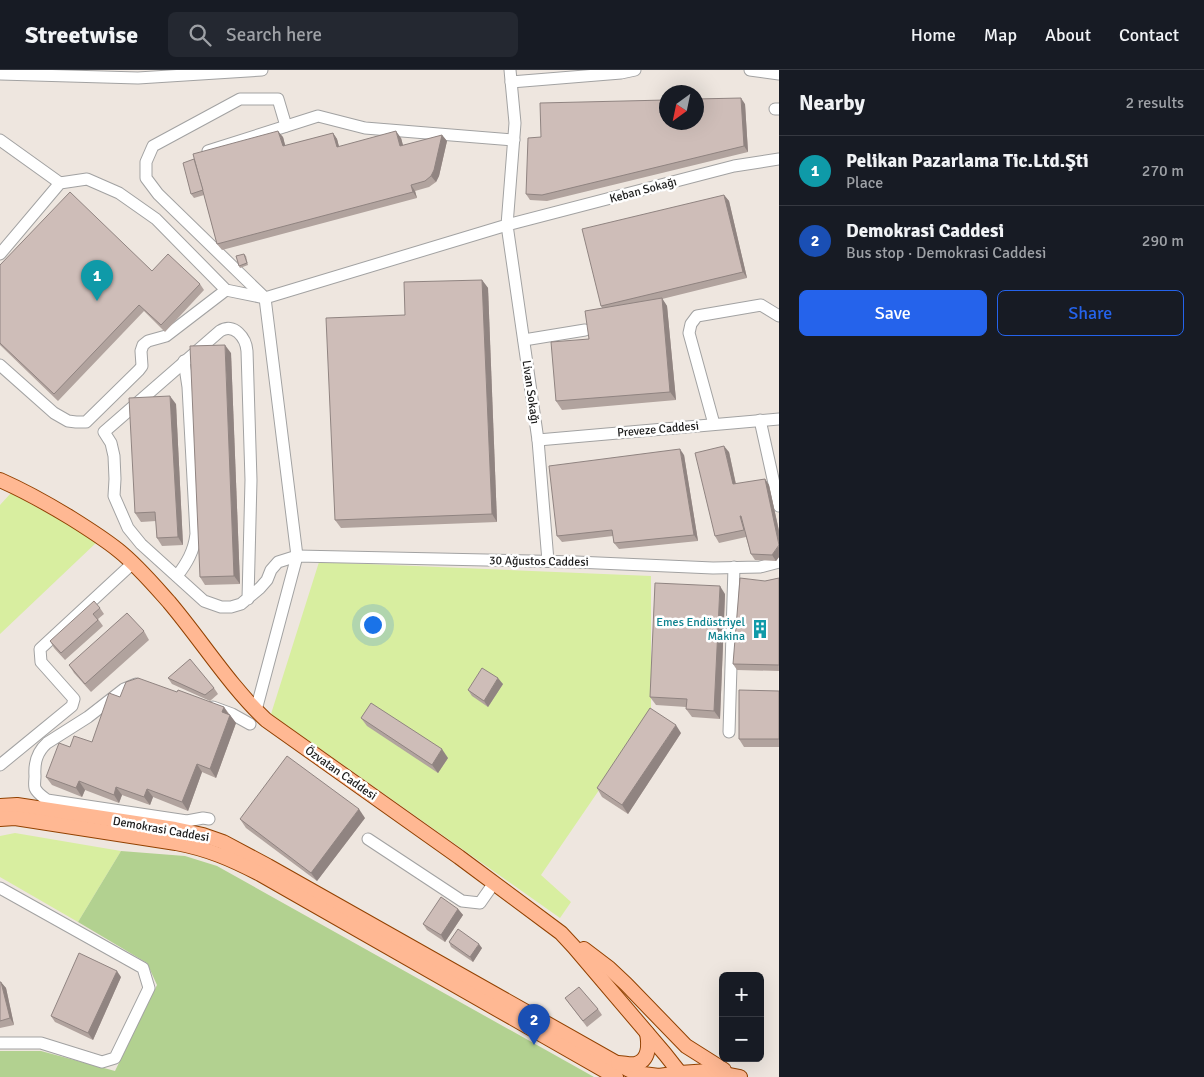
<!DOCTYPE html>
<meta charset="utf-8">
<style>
body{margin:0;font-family:Signika,sans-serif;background:#242831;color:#f1f3f6}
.controls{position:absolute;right:15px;bottom:15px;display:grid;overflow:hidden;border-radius:8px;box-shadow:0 5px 20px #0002}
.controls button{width:45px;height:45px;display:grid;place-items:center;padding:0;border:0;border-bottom:1px solid #363941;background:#171b24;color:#f1f3f6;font:25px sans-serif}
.compass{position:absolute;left:659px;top:15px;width:45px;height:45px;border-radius:50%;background:#171b24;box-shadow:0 5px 20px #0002;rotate:213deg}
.you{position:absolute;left:372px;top:554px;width:18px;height:18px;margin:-12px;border:4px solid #fff;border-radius:50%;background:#1a73e8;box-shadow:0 0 0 8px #1a73e833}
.badge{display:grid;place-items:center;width:32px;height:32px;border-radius:50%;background:#2563eb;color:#fff;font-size:16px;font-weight:700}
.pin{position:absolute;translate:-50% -41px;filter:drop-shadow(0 1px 2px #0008)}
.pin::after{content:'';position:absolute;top:26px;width:18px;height:15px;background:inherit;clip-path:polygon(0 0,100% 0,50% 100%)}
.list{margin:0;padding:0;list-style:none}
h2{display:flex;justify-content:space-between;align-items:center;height:65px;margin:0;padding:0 20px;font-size:21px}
h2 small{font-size:16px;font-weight:400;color:#9ea1a6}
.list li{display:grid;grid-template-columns:32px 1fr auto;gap:15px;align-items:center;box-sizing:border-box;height:70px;padding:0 20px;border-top:1px solid #363941}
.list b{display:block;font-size:19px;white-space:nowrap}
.list p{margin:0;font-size:16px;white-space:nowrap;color:#9ea1a6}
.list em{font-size:16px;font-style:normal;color:#9ea1a6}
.actions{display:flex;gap:10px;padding:15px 20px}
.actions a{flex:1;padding:11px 0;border:1px solid #2563eb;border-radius:8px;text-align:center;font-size:18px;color:#2563eb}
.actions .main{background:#2563eb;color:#fff}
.icon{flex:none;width:28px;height:28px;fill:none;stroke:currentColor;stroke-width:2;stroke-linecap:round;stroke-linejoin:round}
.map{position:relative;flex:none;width:779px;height:1007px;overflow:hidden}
header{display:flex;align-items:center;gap:30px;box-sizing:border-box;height:70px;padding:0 25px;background:#171b24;border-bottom:1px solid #363941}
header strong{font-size:24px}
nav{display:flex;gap:28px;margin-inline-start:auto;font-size:18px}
.search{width:350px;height:45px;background:#242831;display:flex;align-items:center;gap:12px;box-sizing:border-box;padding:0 18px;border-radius:8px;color:#9ea1a6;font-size:19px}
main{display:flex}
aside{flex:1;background:#171b24}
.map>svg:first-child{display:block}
.grass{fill:#d8eea0}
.forest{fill:#b2d190}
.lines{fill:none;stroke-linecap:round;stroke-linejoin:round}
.minor-casing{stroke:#a2a2a2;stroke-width:13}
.major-casing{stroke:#924100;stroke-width:16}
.minor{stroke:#fff;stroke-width:11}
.major{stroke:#ffb893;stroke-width:14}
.wall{fill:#b1a39e}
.shaded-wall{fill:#908481}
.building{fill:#cebdb8;stroke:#908481}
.labels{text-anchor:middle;stroke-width:5;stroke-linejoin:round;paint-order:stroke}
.street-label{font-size:12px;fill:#1b1b1b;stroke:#fff}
.culture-label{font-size:12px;fill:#0d838f;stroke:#fff;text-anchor:end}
</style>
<header>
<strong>Streetwise</strong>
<div class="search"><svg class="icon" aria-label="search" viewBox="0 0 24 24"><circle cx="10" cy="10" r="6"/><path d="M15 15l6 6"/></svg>Search here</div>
<nav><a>Home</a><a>Map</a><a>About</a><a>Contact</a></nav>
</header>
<main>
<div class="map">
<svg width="779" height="1007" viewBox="0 0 779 1007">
<rect width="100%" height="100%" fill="#eee6df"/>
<!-- grass -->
<g class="grass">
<path d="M11,423L98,471L0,564V435Z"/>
<path d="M319,492L651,506V644L541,805L571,832L560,848L271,644Z"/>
<path d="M15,763L121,781L78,852L0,807V766Z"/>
</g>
<!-- forest -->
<path class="forest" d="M121,781L185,786L217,796L594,1007H0V981H41L115,1001L157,915L147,893L78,852Z"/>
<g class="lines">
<!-- minor casing -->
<g class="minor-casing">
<g id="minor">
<path d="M750,0L779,4"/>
<path d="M0,4L138,8L262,0"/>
<path d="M511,12L621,3L635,0"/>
<path d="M775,39H779"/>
<path d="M0,70L60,113"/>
<path d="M208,81L318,46L365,58L514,70"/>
<path d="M0,184L60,113L87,109L119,123L156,149L226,220L265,228"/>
<path d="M265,228L158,124L146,108V92L153,76L240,29H278L286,56"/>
<path d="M524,270L585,260"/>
<path d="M0,295L54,343L68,351L76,352H86L139,300L142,296L141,281L143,275L148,271L166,266L226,220"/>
<path d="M760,350L779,436"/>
<path d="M714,354L689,263L691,254L697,246L761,235L779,246"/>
<path d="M538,370L779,349"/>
<path d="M548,491L538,370L507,155L734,96L779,89"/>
<path d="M177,506C187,493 194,481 196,464L188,317L184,291"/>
<path d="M248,529L251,410L247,281C246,268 234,252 220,261L104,362L111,373L114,386L115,409L114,426L128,458L141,474L204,531L221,537H231L241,534L260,518L267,510L271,500L278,492L297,486L576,492L713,498L760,497L779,492"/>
<path d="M136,614L124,619L88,647L47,673C37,682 34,692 35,706C35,710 34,715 35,718C37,723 43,727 47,730L187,751L203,748L209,749"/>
<path d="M213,637L232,644L250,654"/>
<path d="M256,640L297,486L265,228L507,155L515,53L510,0"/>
<path d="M729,662L734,497"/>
<path d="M0,695L72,636L74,629L41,592L40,579L133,493"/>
<path d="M368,769L462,831L480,833L494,813"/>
<path d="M0,818L143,898L149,918L115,988L102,992L41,973H0"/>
</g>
</g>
<!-- major casing -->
<g class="major-casing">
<g id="major">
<path d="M0,410C25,421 48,434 71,448C87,458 103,468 118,480C137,495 153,514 169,532C202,571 229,615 266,650L459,787L561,863L574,877L665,984L680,1003L681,1007"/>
<path d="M0,736L17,735L175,759L203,765L223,772L268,796L629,1000L643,1004L659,1006L680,1003L709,1001L740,1007"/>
<path d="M0,749L15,748L176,773C208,779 231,789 260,804L616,1007"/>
<path d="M584,879L609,898L626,914L686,976L724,1000"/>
<path d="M618,993C624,993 630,995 635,994C650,991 649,974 647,963"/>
</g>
</g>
<!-- minor -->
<use href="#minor" class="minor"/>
<!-- major -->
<use href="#major" class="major"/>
</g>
<!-- wall -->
<g class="wall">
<path d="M745,34L748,82L547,131L530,130L526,124L541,67Z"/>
<path d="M333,63L337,69L339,77L401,68L403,76L442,65L447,71L439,106L436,112L429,117L415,121L417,128L222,180L217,174L204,125L194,128L191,124L283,67L285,76Z"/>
<path d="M724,125L729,131L747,208L662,229L667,236L676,330L562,340L556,331L589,269L602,238L601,236Z"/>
<path d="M244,184L246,186L248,195L240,198L239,196Z"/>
<path d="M0,195L152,201L200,214L204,220L165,262L144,241L58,331L0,275Z"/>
<path d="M482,210L488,218L497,452L341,458L335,450L405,245Z"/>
<path d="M231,283L240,514L205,515L200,507Z"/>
<path d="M176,334L183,475L162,476L157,468L156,451L141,452L135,443Z"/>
<path d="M729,382L736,414L765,409L769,415L779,461V487L776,491L755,490L751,484L746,467L719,473L715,466Z"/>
<path d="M684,385L698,471L619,479L614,473L613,466L562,472L557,466Z"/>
<path d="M779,508V601L737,600L733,594L765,511Z"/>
<path d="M725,524L720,649L692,647L686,639V637L656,635L650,627Z"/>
<path d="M100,538L104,544L98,549L103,556L65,590L54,578L50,571Z"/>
<path d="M144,561L149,570L91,622L74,603L69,595Z"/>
<path d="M168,608L214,618L218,624L210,631L172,614Z"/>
<path d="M503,614L488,637L472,626L468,620Z"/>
<path d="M779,621V677H744L739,669Z"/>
<path d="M177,622L224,637L236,653L216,708L202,702L188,741L153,727L150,735L122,725L119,733L85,720L82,727L52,715L46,707L70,677L92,672L120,627Z"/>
<path d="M361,648L448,688L438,703L367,656Z"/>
<path d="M681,663L628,744L602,727L597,718Z"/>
<path d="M365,748L317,811L246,758L240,749Z"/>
<path d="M458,839L463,845L445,872L427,860L423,854Z"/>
<path d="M449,872L482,878L473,892L451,877Z"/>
<path d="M121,907L93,970L55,952L51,946Z"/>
<path d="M0,912L6,918L14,955L0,958Z"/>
<path d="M565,928L598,939L602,945L587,957Z"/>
</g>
<!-- shaded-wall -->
<g class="shaded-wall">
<path d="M741,28L745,34L748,82L744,76Z"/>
<path d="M278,61L283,67L287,82L283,76Z"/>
<path d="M396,61L401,68L405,82L400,76Z"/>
<path d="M333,63L337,69L341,84L337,77Z"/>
<path d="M442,65L447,71L439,106L436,112L431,106Z"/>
<path d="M411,115L415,121L417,128L413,122Z"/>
<path d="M724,125L729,131L747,208L743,202Z"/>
<path d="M482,210L488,218L497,452L492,444Z"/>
<path d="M662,228L667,236L676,330L670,322Z"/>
<path d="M225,275L231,283L240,514L234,506Z"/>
<path d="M170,326L176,334L183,475L178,467Z"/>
<path d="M724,376L729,382L737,420L733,414Z"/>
<path d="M680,379L684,385L698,471L694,465Z"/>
<path d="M765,409L769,415L779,461V475Z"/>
<path d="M779,476V487L776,491L772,485Z"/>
<path d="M720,516L725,524L720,649L714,641Z"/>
<path d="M498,608L503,614L488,637L484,631Z"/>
<path d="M224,637L229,645L222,642Z"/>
<path d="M230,645L236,653L216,708L210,699Z"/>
<path d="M676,655L681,663L628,744L622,735Z"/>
<path d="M442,679L448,688L438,703L432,695Z"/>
<path d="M197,694L202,702L188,741L182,732Z"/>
<path d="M79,711L85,720L82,727L76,718Z"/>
<path d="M116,717L122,725L119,733L114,725Z"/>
<path d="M147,719L153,727L150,735L144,727Z"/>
<path d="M359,739L365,748L317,811L311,803Z"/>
<path d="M458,839L463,845L445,872L441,865Z"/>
<path d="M479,874L482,878L473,892L470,887Z"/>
<path d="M117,901L121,907L93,970L88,963Z"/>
<path d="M1,912L6,918L14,955L10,948Z"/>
</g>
<!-- building -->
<g class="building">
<path d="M741,28L744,76L542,125L526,124L528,68L541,67L540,33L666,30V52H696V29Z"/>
<path d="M278,61L283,76L333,63L337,77L396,61L400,76L442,65L434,100L431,106L425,111L411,115L413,122L217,174L193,84Z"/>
<path d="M194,89L203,120L191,124L183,93Z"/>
<path d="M70,122L152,201L168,184L200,214L161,255L139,235L54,324L0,273V195Z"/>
<path d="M724,125L743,202L601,236L582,159Z"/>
<path d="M244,184L247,193L239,196L236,186Z"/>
<path d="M482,210L492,444L335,450L326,248L405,245L404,212Z"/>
<path d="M662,228L670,322L556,331L551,272L589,269L585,241Z"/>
<path d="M225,275L234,506L200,507L190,276Z"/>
<path d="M170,326L178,467L157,468L155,442L135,443L129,328Z"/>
<path d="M724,376L733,414L765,409L779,475L772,485L751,484L741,446H740L744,460L715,466L695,383Z"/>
<path d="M680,379L694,465L614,473L612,460L557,466L549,396Z"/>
<path d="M740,508L765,511L779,508V595L733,594Z"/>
<path d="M655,513L720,516L714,641L686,639L687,629L650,627Z"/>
<path d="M94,531L100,538L93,544L98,550L61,583L50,571Z"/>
<path d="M127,543L144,561L85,614L69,595Z"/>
<path d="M190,589L214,618L205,625L168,608Z"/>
<path d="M482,598L498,608L484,631L468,620Z"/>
<path d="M138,608L177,622L178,620L224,637L222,642L230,645L210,699L197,694L182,732L147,719L144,727L116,717L114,725L79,711L76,718L46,707L59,673L70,677L74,666L92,672L109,623L120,627L126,612Z"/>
<path d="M739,620L779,621V669H739Z"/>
<path d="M371,633L442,679L432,695L361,648Z"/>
<path d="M650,638L676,655L622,735L597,718Z"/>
<path d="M287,686L359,739L311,803L240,749Z"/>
<path d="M441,827L458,839L441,865L423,854Z"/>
<path d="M458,859L479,874L470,887L449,872Z"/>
<path d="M79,883L117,901L88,963L51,946Z"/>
<path d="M0,912H1L10,948L0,951Z"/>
<path d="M579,917L598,939L583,951L565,928Z"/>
</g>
<!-- icons -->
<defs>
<g id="building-bare" transform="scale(1.5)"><path d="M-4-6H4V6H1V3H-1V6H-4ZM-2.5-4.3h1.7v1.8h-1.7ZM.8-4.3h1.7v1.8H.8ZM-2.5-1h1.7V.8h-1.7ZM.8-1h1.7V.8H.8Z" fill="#0f9aa8" stroke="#fff" stroke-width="2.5" paint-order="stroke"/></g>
</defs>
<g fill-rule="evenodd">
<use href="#building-bare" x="760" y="559"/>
</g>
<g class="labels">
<!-- street labels -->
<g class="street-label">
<text transform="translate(643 120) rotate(-15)" y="4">Keban Sokağı</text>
<text transform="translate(531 322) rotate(82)" y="4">Livan Sokağı</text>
<text transform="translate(658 359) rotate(-5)" y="4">Preveze Caddesi</text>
<text transform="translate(539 491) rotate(1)" y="4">30 Ağustos Caddesi</text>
<text transform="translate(341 703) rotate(35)" y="4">Özvatan Caddesi</text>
<text transform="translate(161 759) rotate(10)" y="4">Demokrasi Caddesi</text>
</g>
<!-- culture labels -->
<g class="culture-label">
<text x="745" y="556">Emes Endüstriyel<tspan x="745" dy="14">Makina</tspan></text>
</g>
</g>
</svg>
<div class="controls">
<button>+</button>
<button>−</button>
</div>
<svg class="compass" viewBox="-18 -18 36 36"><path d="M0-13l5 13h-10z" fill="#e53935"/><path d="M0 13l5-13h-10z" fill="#9ea1a6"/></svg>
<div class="you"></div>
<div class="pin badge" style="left:97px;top:231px;background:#0f9aa8">1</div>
<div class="pin badge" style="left:534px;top:975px;background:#1a4fb4">2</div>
</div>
<aside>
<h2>Nearby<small>2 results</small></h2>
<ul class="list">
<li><span class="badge" style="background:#0f9aa8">1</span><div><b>Pelikan Pazarlama Tic.Ltd.Şti</b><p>Place</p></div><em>270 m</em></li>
<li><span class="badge" style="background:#1a4fb4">2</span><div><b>Demokrasi Caddesi</b><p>Bus stop · Demokrasi Caddesi</p></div><em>290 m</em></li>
</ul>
<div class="actions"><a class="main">Save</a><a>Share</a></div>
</aside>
</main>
